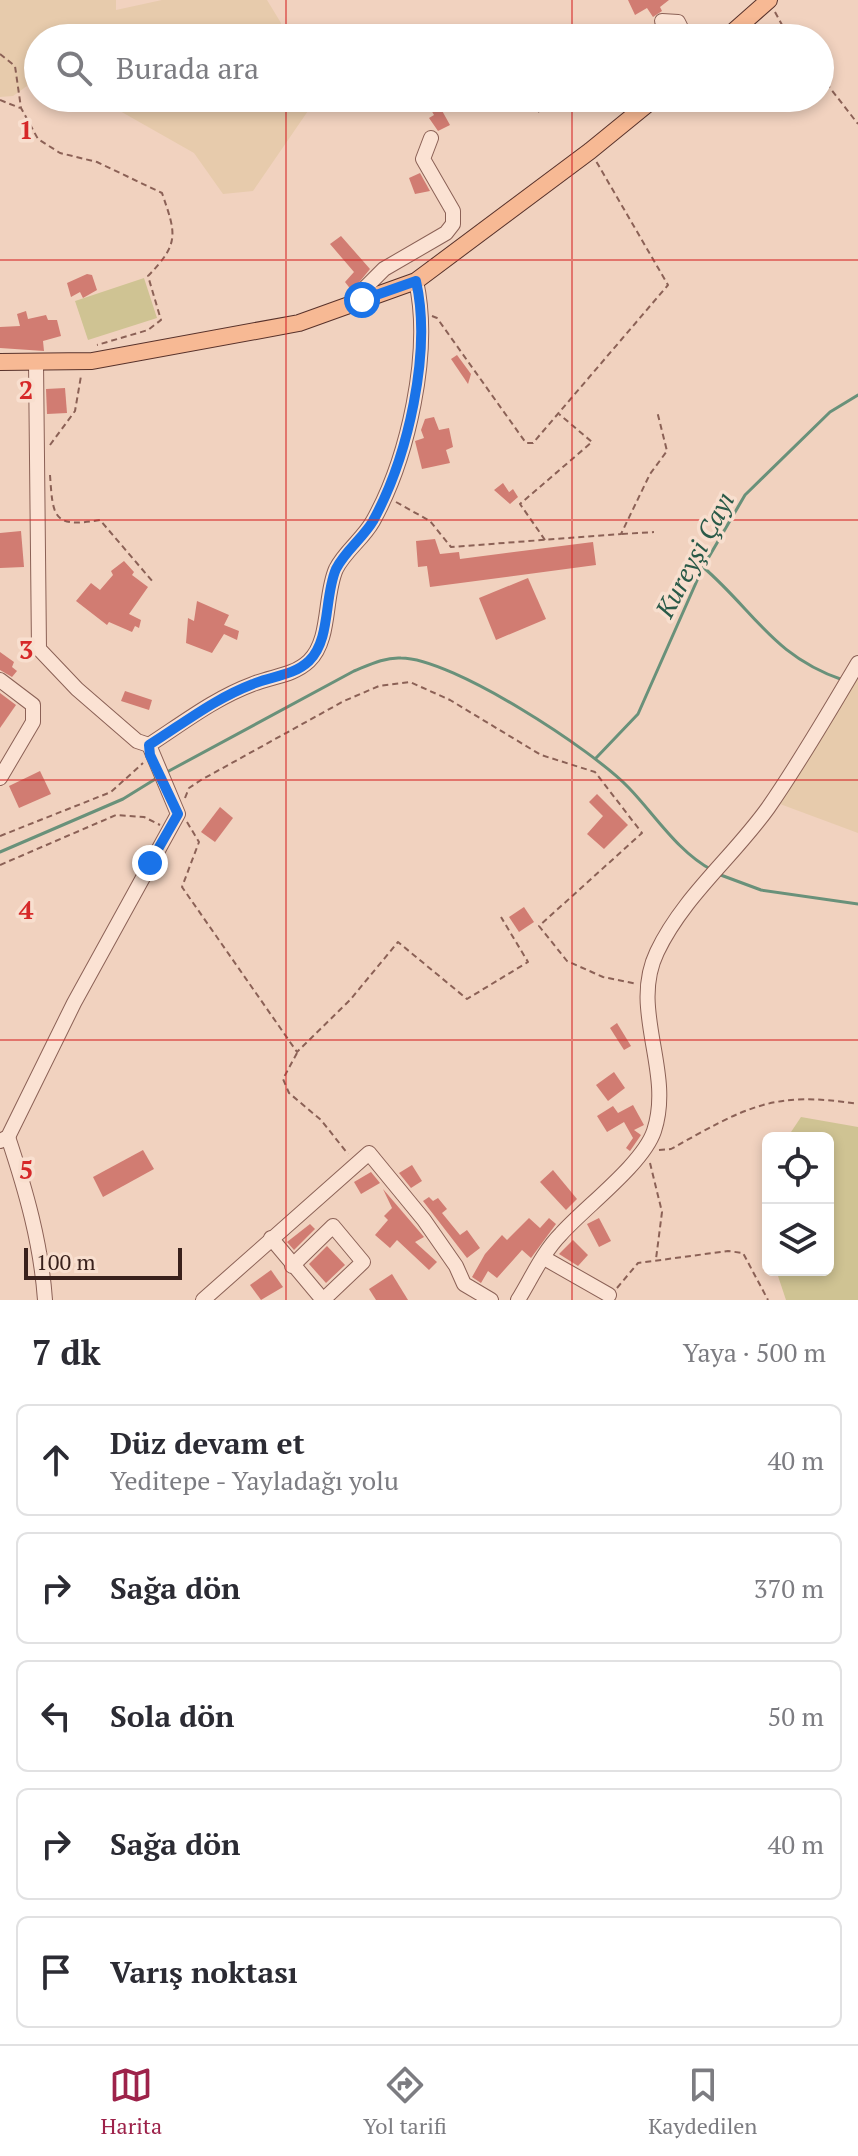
<!DOCTYPE html>
<html lang="tr">
<meta charset="utf-8">
<style>
body{margin:0;font-family:"PT Serif",serif;background:#f2f2f3;color:#2b2b33}
.controls{position:absolute;right:24px;bottom:24px;display:grid;overflow:hidden;border-radius:12px;box-shadow:0 4px 12px #0003}
.controls button{width:72px;height:72px;display:grid;place-items:center;padding:0;border:0;border-bottom:2px solid #e1e1e2;background:#fff;color:#2b2b33;font:40px sans-serif}
.scale{position:absolute;left:24px;bottom:20px;width:158px;box-sizing:border-box;padding-left:8px;border:4px solid #39211c;border-top:0;font-size:22px;line-height:28px;white-space:nowrap;color:#39211c;-webkit-text-stroke:6px #f8dfcf;paint-order:stroke}
.stop{position:absolute;width:24px;height:24px;margin:-18px;border:6px solid #1a73e8;border-radius:50%;background:#fff}
.stop.end{background:#1a73e8;border-color:#fff;box-shadow:0 2px 8px #0008}
.list{margin:0;padding:0;list-style:none}
h2{display:flex;justify-content:space-between;align-items:center;height:104px;margin:0;padding:0 32px;font-size:34px}
h2 small{font-size:26px;font-weight:400;color:#7c7c81}
.list li{display:grid;grid-template-columns:52px 1fr auto;gap:24px;align-items:center;box-sizing:border-box;height:112px;margin:0 16px 16px;padding:0 16px;border:2px solid #e1e1e2;border-radius:12px}
.list b{display:block;font-size:30px;white-space:nowrap}
.list p{margin:0;font-size:26px;white-space:nowrap;color:#7c7c81}
.list em{font-size:26px;font-style:normal;color:#7c7c81}
.icon{flex:none;width:44px;height:44px;fill:none;stroke:currentColor;stroke-width:2;stroke-linecap:round;stroke-linejoin:round}
.map{position:relative;flex:none;width:858px;height:1300px;overflow:hidden}
.search{position:absolute;background:#fff;box-shadow:0 4px 12px #0003;left:24px;right:24px;top:24px;height:88px;display:flex;align-items:center;gap:20px;box-sizing:border-box;padding:0 28px;border-radius:44px;color:#7c7c81;font-size:30px}
.sheet{height:744px;background:#fff}
nav{display:flex;justify-content:space-around;align-items:center;box-sizing:border-box;height:112px;border-top:2px solid #e1e1e2;background:#fff;font-size:22px;color:#7c7c81}
nav a{display:grid;justify-items:center;gap:4px}
nav .on{color:#9d224a}
.map>svg:first-child{display:block}
.farmland{fill:#e7cbac}
.green{fill:#cfc393}
.lines{fill:none;stroke-linecap:round;stroke-linejoin:round}
.stream{stroke:#69917a;stroke-width:3}
.building{fill:#d17c72}
.minor-casing{stroke:#8b6156;stroke-width:16}
.major-casing{stroke:#58322b;stroke-width:18}
.path{stroke:#8b6156;stroke-width:2;stroke-dasharray:6 4;stroke-linecap:butt}
.minor{stroke:#fbe2d3;stroke-width:14}
.major{stroke:#f7b994;stroke-width:16}
.route{stroke:#1a73e8;stroke-width:10}
.grid{fill:none;stroke:#d62828;stroke-width:2;stroke-opacity:0.55}
.labels{text-anchor:middle;stroke-width:7;stroke-linejoin:round;paint-order:stroke}
.water-label{font-size:26px;font-style:italic;fill:#2a5a48;stroke:#f8dfcf}
.grid-label{font-size:26px;text-anchor:middle;font-weight:bold;fill:#d62828;stroke:#f8dfcf;stroke-width:7;stroke-linejoin:round;paint-order:stroke}
</style>
<div class="map">
<svg width="858" height="1300" viewBox="0 0 858 1300">
<rect width="100%" height="100%" fill="#f1d2bf"/>
<!-- farmland -->
<g class="farmland">
<path d="M0,0H116V10L162,0H267L281,23V38H38V78L13,96L0,97Z"/>
<path d="M97,98H299L310,108L253,191L223,194L194,153Z"/>
<path d="M858,674V833L780,804Z"/>
</g>
<!-- green -->
<g class="green">
<path d="M144,278L157,318L88,340L75,301Z"/>
<path d="M801,1117L858,1127V1300H786L776,1270H828V1138H787Z"/>
</g>
<g class="lines">
<!-- stream -->
<g class="stream">
<path d="M703,567C755,612 773,656 843,680"/>
<path d="M596,758L638,714L703,567L745,495L830,412L858,395"/>
<path d="M167,772L354,671C369,665 385,657 401,658C452,658 593,750 629,788C655,815 678,852 712,870"/>
<path d="M0,852L123,799L157,778"/>
<path d="M718,874L761,890L858,904"/>
</g>
</g>
<!-- building -->
<g class="building">
<path d="M628,0H669L660,7L662,11L653,17L647,8L635,15Z"/>
<path d="M435,98L450,125L438,131L429,118L434,115L426,101Z"/>
<path d="M420,173L430,191L415,194L409,178Z"/>
<path d="M341,236L370,269L352,291L345,282L354,272L330,244Z"/>
<path d="M87,274L92,275L97,290L83,298L80,292L71,297L67,283Z"/>
<path d="M26,311L28,319L46,315L48,320H57L61,336L43,341L44,351L0,348V327L20,326L17,314Z"/>
<path d="M457,355L471,374L468,384L451,359Z"/>
<path d="M65,388L67,413L47,414L46,389Z"/>
<path d="M434,417L439,430L449,428L453,447L446,450L450,463L422,469L415,441L424,438L421,430L425,419Z"/>
<path d="M503,483L509,492L504,496L513,489L518,497L510,504L494,490Z"/>
<path d="M21,531L24,567L0,568V533Z"/>
<path d="M435,539L440,554L459,552L460,559L593,542L596,565L430,587L427,566L418,567L416,541Z"/>
<path d="M124,561L134,572L132,575L148,587L129,614L141,620L139,628L135,626L132,632L109,622L107,625L76,601L91,583L100,590L113,575L111,571Z"/>
<path d="M528,578L546,619L496,640L479,598Z"/>
<path d="M197,601L229,615L224,625L239,631L237,640L224,634L212,653L186,643L188,618L194,621Z"/>
<path d="M0,652L14,662L12,667L17,671L12,677L0,670Z"/>
<path d="M125,691L152,700L149,710L121,701Z"/>
<path d="M0,693L16,705L0,728Z"/>
<path d="M40,771L51,794L19,808L9,786Z"/>
<path d="M597,794L628,825L604,849L587,834L603,816L589,802Z"/>
<path d="M220,807L233,818L215,842L201,832Z"/>
<path d="M524,907L534,922L519,932L509,917Z"/>
<path d="M617,1023L631,1046L624,1050L610,1028Z"/>
<path d="M614,1072L625,1088L608,1101L596,1085Z"/>
<path d="M633,1105L644,1125L634,1130L641,1135L630,1151L626,1148L633,1138L624,1122L607,1132L597,1116L613,1106L618,1113Z"/>
<path d="M143,1150L154,1169L103,1197L93,1177Z"/>
<path d="M412,1165L422,1181L411,1188L399,1173Z"/>
<path d="M553,1170L577,1199L566,1210L540,1182Z"/>
<path d="M371,1172L380,1183L361,1194L354,1182Z"/>
<path d="M383,1189L424,1237L415,1242L437,1262L429,1270L397,1240L390,1248L375,1235L388,1220L384,1216L392,1208Z"/>
<path d="M429,1197L433,1201L438,1198L447,1209L442,1213L460,1235L467,1230L480,1248L467,1258L423,1201Z"/>
<path d="M529,1218L540,1228L549,1218L556,1224L531,1258L522,1250L497,1278L488,1271L481,1283L472,1277L485,1254L502,1235L507,1240Z"/>
<path d="M599,1218L611,1241L599,1247L587,1224Z"/>
<path d="M310,1224L315,1229L294,1250L287,1242Z"/>
<path d="M573,1240L588,1255L578,1266L559,1254Z"/>
<path d="M327,1246L345,1265L326,1283L309,1264Z"/>
<path d="M271,1270L283,1287L261,1300L250,1285Z"/>
<path d="M392,1274L408,1300H376L369,1289Z"/>
</g>
<g class="lines">
<!-- minor casing -->
<g class="minor-casing">
<g id="minor">
<path d="M662,21L678,22L684,34L682,38"/>
<path d="M362,300V291L384,269L446,233L453,224V211L423,159L431,138"/>
<path d="M36,362L39,649L77,689L137,741L149,745"/>
<path d="M0,680L33,705V722L0,778"/>
<path d="M8,1137C26,1191 41,1243 45,1300"/>
<path d="M0,1141L8,1137L74,1003L178,814L149,745C183,723 215,698 253,684C272,676 293,676 309,661C331,640 324,596 336,569C345,551 363,539 373,521C408,458 432,352 416,281"/>
<path d="M271,1238L323,1300"/>
<path d="M544,1258L609,1295"/>
<path d="M292,1266L333,1226L363,1262L323,1300"/>
<path d="M203,1300L369,1153L424,1220L456,1266L464,1284L491,1300"/>
<path d="M518,1300C531,1279 543,1252 561,1234C585,1207 643,1164 654,1131C674,1071 629,1010 657,952C683,897 733,857 768,808C800,762 829,712 858,663"/>
</g>
</g>
<!-- major casing -->
<g class="major-casing">
<g id="major">
<path d="M726,38L769,0"/>
<path d="M0,362L92,361L299,323L416,281L590,151L655,98"/>
</g>
</g>
<!-- path -->
<g class="path">
<path d="M775,12L789,38"/>
<path d="M0,54L15,66L21,108L38,139L60,153L97,162L162,193C176,234 180,243 148,276L161,320L148,330L97,345"/>
<path d="M820,75L858,124"/>
<path d="M0,100L20,108"/>
<path d="M538,112L551,98"/>
<path d="M432,316L437,318L526,443H533L668,285L596,161"/>
<path d="M50,445L75,411L81,376"/>
<path d="M50,475C53,518 53,528 100,520L153,582"/>
<path d="M396,502L430,521L451,547L621,534L650,474L667,451L657,411"/>
<path d="M622,534L654,532"/>
<path d="M545,540L520,504L592,442L559,414"/>
<path d="M185,798L189,788L201,780L344,701L379,686L410,682L450,700L541,755L595,772L642,833L539,926L567,961L603,977L637,984"/>
<path d="M187,822L199,842L182,887L297,1052L350,1000L398,942L467,999L528,962L501,917"/>
<path d="M0,836L111,792L143,763"/>
<path d="M0,865L116,815L144,817L160,825"/>
<path d="M297,1053L283,1079L289,1093L321,1120L348,1154"/>
<path d="M659,1150L671,1149C745,1108 772,1090 858,1104"/>
<path d="M650,1163L662,1212L656,1259"/>
<path d="M617,1288L638,1263L728,1251L743,1253L768,1300"/>
</g>
<!-- minor -->
<use href="#minor" class="minor"/>
<!-- major -->
<use href="#major" class="major"/>
</g>
<g class="lines">
<!-- route -->
<path class="route" d="M150,863L178,814L150,755L149,745C184,723 214,699 253,684C272,676 293,676 309,661C331,640 324,596 336,569C345,551 363,538 373,521C408,457 432,352 416,281L362,300"/>
</g>
<!-- grid -->
<path class="grid" d="M286,0V38M572,0V38M286,98V1300M572,98V1300M0,260H858M0,520H858M0,780H858M0,1040H858"/>
<g class="labels">
<!-- water labels -->
<g class="water-label">
<text transform="translate(695 555) rotate(-62)" y="9">Kureyşi Çayı</text>
</g>
</g>
<g class="grid-label">
<text x="26" y="139">1</text>
<text x="26" y="399">2</text>
<text x="26" y="659">3</text>
<text x="26" y="919">4</text>
<text x="26" y="1179">5</text>
</g>
</svg>
<div class="controls">
<button><svg class="icon" aria-label="locate" viewBox="0 0 24 24"><circle cx="12" cy="12" r="6"/><path d="M12 2v4M12 18v4M2 12h4M18 12h4"/></svg></button>
<button><svg class="icon" aria-label="layers" viewBox="0 0 24 24"><path d="M12 4l9 5-9 5-9-5zM3 14l9 5 9-5"/></svg></button>
</div>
<div class="scale">100 m</div>
<div class="stop" style="left:362px;top:300px"></div>
<div class="stop end" style="left:150px;top:863px"></div>
<div class="search"><svg class="icon" aria-label="search" viewBox="0 0 24 24"><circle cx="10" cy="10" r="6"/><path d="M15 15l6 6"/></svg>Burada ara</div>
</div>
<section class="sheet">
<h2>7 dk<small>Yaya · 500 m</small></h2>
<ul class="list">
<li><svg class="icon" aria-label="ahead" viewBox="0 0 24 24"><path d="M12 20V5M6 11l6-6 6 6"/></svg><div><b>Düz devam et</b><p>Yeditepe - Yayladağı yolu</p></div><em>40 m</em></li>
<li><svg class="icon" aria-label="right" viewBox="0 0 24 24"><path d="M7 20v-9h11M14 6l5 5-5 5"/></svg><div><b>Sağa dön</b></div><em>370 m</em></li>
<li><svg class="icon" aria-label="left" viewBox="0 0 24 24"><path d="M17 20v-9H6M10 6l-5 5 5 5"/></svg><div><b>Sola dön</b></div><em>50 m</em></li>
<li><svg class="icon" aria-label="right" viewBox="0 0 24 24"><path d="M7 20v-9h11M14 6l5 5-5 5"/></svg><div><b>Sağa dön</b></div><em>40 m</em></li>
<li><svg class="icon" aria-label="arrive" viewBox="0 0 24 24"><path d="M6 21V4h12l-3 4 3 4H6"/></svg><div><b>Varış noktası</b></div></li>
</ul>
</section>
<nav>
<a class="on"><svg class="icon" aria-label="map" viewBox="0 0 24 24"><path d="M3 6l6-2 6 2 6-2v14l-6 2-6-2-6 2zM9 4v14M15 6v14"/></svg>Harita</a>
<a><svg class="icon" aria-label="directions" viewBox="0 0 24 24"><path d="M12 3l9 9-9 9-9-9zM9 14v-3h6M13 9l2 2-2 2"/></svg>Yol tarifi</a>
<a><svg class="icon" aria-label="saved" viewBox="0 0 24 24"><path d="M7 4h10v16l-5-4-5 4z"/></svg>Kaydedilen</a>
</nav>
